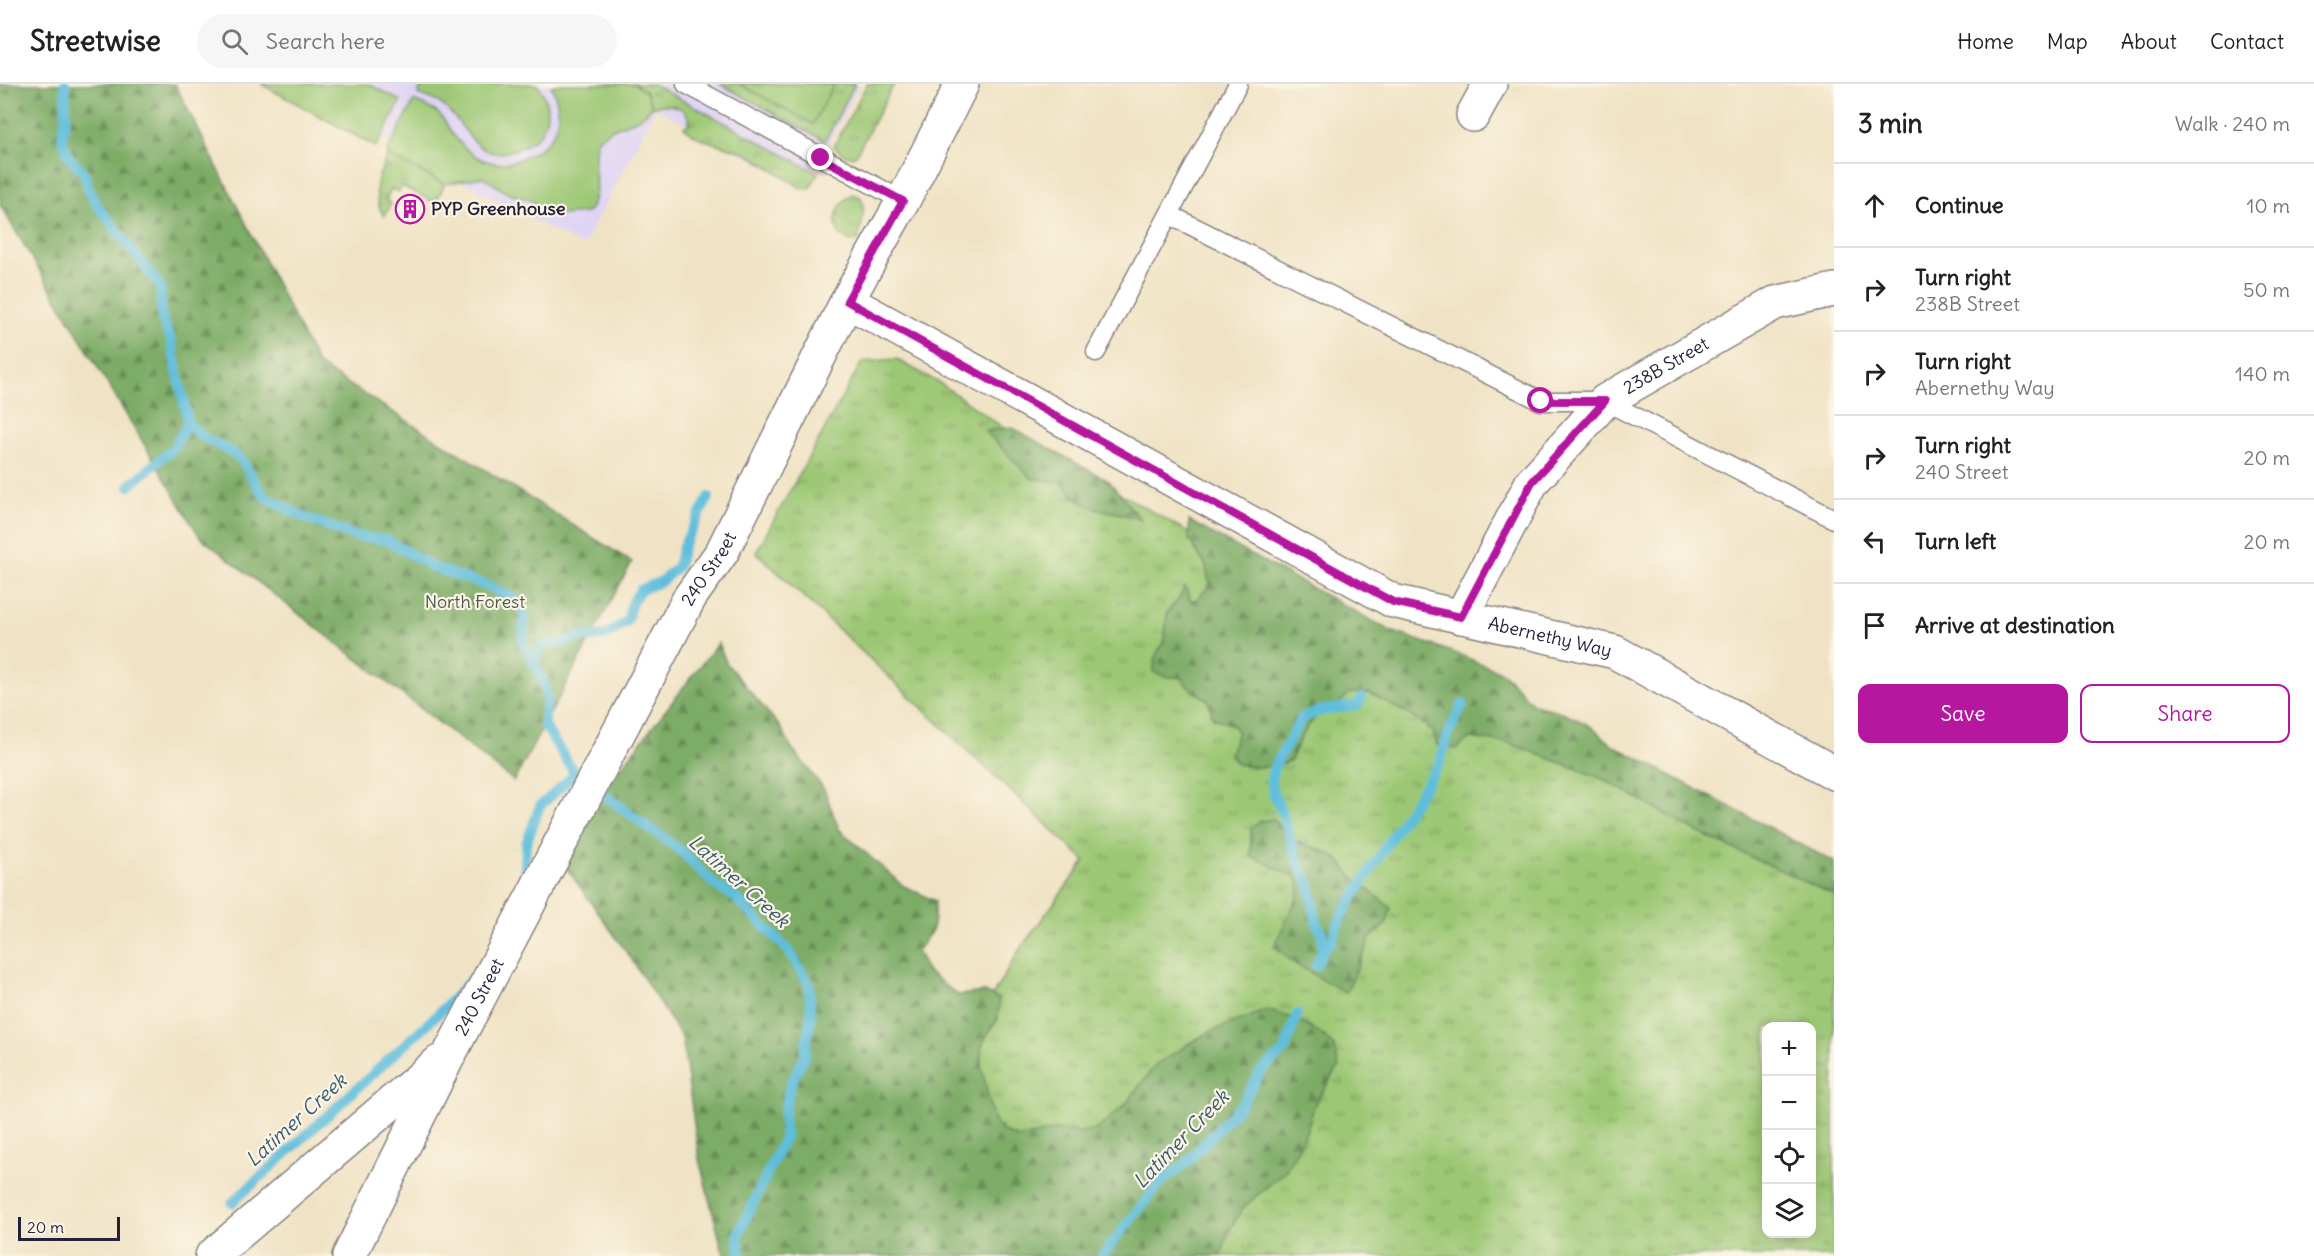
<!DOCTYPE html>
<meta charset="utf-8">
<style>
body{margin:0;font-family:Delius,sans-serif;background:#f6f6f6;color:#222}
.controls{position:absolute;right:18px;bottom:18px;display:grid;overflow:hidden;border-radius:12px;box-shadow:0 3px 15px #0003}
.controls button{width:54px;height:54px;display:grid;place-items:center;padding:0;border:0;border-bottom:2px solid #e0e0e0;background:#fff;color:#222;font:30px sans-serif}
.scale{position:absolute;left:18px;bottom:15px;width:102px;box-sizing:border-box;padding-left:6px;border:3px solid #22223b;border-top:0;font-size:16px;line-height:21px;white-space:nowrap;color:#22223b;-webkit-text-stroke:4px #fcf5e5;paint-order:stroke}
.stop{position:absolute;width:18px;height:18px;margin:-14px;border:4px solid #b5179e;border-radius:50%;background:#fff}
.stop.end{background:#b5179e;border-color:#fff;box-shadow:0 2px 6px #0008}
.list{margin:0;padding:0;list-style:none}
h2{display:flex;justify-content:space-between;align-items:center;height:78px;margin:0;padding:0 24px;font-size:26px}
h2 small{font-size:20px;font-weight:400;color:#767676}
.list li{display:grid;grid-template-columns:39px 1fr auto;gap:18px;align-items:center;box-sizing:border-box;height:84px;padding:0 24px;border-top:2px solid #e0e0e0}
.list b{display:block;font-size:22px;white-space:nowrap}
.list p{margin:0;font-size:20px;white-space:nowrap;color:#767676}
.list em{font-size:20px;font-style:normal;color:#767676}
.actions{display:flex;gap:12px;padding:18px 24px}
.actions a{flex:1;padding:14px 0;border:2px solid #b5179e;border-radius:12px;text-align:center;font-size:21px;color:#b5179e}
.actions .main{background:#b5179e;color:#fff}
.icon{flex:none;width:33px;height:33px;fill:none;stroke:currentColor;stroke-width:2;stroke-linecap:round;stroke-linejoin:round}
.map{position:relative;flex:none;width:1834px;height:1172px;overflow:hidden}
header{display:flex;align-items:center;gap:36px;box-sizing:border-box;height:84px;padding:0 30px;background:#fff;border-bottom:2px solid #e0e0e0}
header strong{font-size:28px}
nav{display:flex;gap:33px;margin-inline-start:auto;font-size:21px}
.search{width:420px;height:54px;background:#f6f6f6;display:flex;align-items:center;gap:15px;box-sizing:border-box;padding:0 21px;border-radius:33px;color:#767676;font-size:22px}
main{display:flex}
aside{flex:1;background:#fff}
.map>svg:first-child{display:block}
.built{fill:#dfd4f4}
.grass{fill:url(#grass-tufts);stroke:#5f7558;stroke-width:1.5;fill-rule:evenodd}
.forest{fill:url(#forest-firs);stroke:#506750;stroke-width:1.5}
.park{fill:#9cc875;stroke:#5f7558;stroke-width:1.5}
.lines{fill:none;stroke-linecap:round;stroke-linejoin:round}
.stream{stroke:#5ebedc;stroke-width:10}
.lane-casing{stroke:#898280;stroke-width:21}
.street-casing{stroke:#898280;stroke-width:36}
.lane{stroke:#fff;stroke-width:18}
.street{stroke:#fff;stroke-width:33}
.route{stroke:#b5179e;stroke-width:8}
.labels{text-anchor:middle;stroke-width:4.5;stroke-linejoin:round;paint-order:stroke}
.poi-label{font-size:18px;font-weight:bold;fill:#22223b;stroke:#fcf5e5;text-anchor:start}
.street-label{font-size:18px;fill:#22223b;stroke:#fcf5e5}
.park-label{font-size:18px;fill:#4d5c4f;stroke:#fcf5e5}
.water-label{font-size:20px;font-style:italic;fill:#375973;stroke:#fcf5e5}
</style>
<header>
<strong>Streetwise</strong>
<div class="search"><svg class="icon" aria-label="search" viewBox="0 0 24 24"><circle cx="10" cy="10" r="6"/><path d="M15 15l6 6"/></svg>Search here</div>
<nav><a>Home</a><a>Map</a><a>About</a><a>Contact</a></nav>
</header>
<main>
<div class="map">
<svg width="1834" height="1172" viewBox="0 0 1834 1172">
<defs>
<pattern id="grass-tufts" width="24" height="20" patternUnits="userSpaceOnUse" patternTransform="scale(1.5)"><rect width="24" height="20" fill="#9cc875"/><path d="M3 7l-1-3M5 7V3M7 7l1-3M15 17l-1-3M17 17v-4M19 17l1-3" fill="none" stroke="#7fa261"/></pattern>
<pattern id="forest-firs" width="22" height="20" patternUnits="userSpaceOnUse" patternTransform="scale(1.5)"><rect width="22" height="20" fill="#7dac66"/><path d="M5 1l3.5 6h-7zM16 11l3.5 6h-7z" fill="#668c55"/></pattern>
</defs>
<rect width="100%" height="100%" fill="#fcf5e5"/>
<filter id="ink" filterUnits="userSpaceOnUse"><feTurbulence type="fractalNoise" baseFrequency=".0167" numOctaves="2"/><feDisplacementMap in="SourceGraphic" scale="12" xChannelSelector="R" yChannelSelector="G"/><feConvolveMatrix kernelMatrix="1 2 1 2 8 2 1 2 1" color-interpolation-filters="sRGB"/></filter>
<filter id="wash" filterUnits="userSpaceOnUse"><feTurbulence type="fractalNoise" baseFrequency=".008" numOctaves="4" result="noise"/><feDisplacementMap in="SourceGraphic" scale="24" xChannelSelector="R" yChannelSelector="G"/><feGaussianBlur stdDeviation="1.35" result="paint"/><feColorMatrix in="noise" values="0 0 0 0 0 0 0 0 0 0 0 0 0 0 0 0 0 1.4 0 .05"/><feComposite in="paint" operator="in"/></filter>
<g filter="url(#wash)">
<rect width="100%" height="100%" fill="#f0e3c5"/>
<!-- built -->
<path class="built" d="M278,0H860L805,103L656,24L583,162Z"/>
<!-- grass -->
<g class="grass">
<path d="M634,0H653L818,89L810,104L802,105C788,96 757,74 743,68C724,61 698,58 684,43L690,39C686,20 668,20 652,22L645,7Z"/>
<path d="M720,0H855L825,57Z"/>
<path d="M867,0H894L857,69L853,73L844,71L834,62Z"/>
<path d="M388,71L445,100L435,119L402,102L399,108L391,105L386,116L391,120L384,133C371,109 376,95 388,71Z"/>
<path d="M852,110L861,113C866,126 861,144 858,157L851,158L840,152C831,136 838,120 852,110Z"/>
<path d="M896,275L941,300L1005,345L1313,518L1834,785V1172H1028L934,1010L1020,865L1085,777L756,468L862,278ZM1766,942H1812V1150H1766Z"/>
</g>
<!-- forest -->
<g class="forest">
<path d="M0,0H175L318,281L632,478L514,697L200,453L0,121Z"/>
<path d="M1011,343L1109,397L1142,437C1103,420 1090,435 1060,397L1032,395L985,347Z"/>
<path d="M1189,437L1391,547L1458,570L1503,589L1533,620L1565,629L1590,642L1613,661L1834,778V811L1699,749L1603,695L1509,659L1469,654L1457,665L1437,661L1433,647L1403,627L1369,609H1349C1335,628 1327,623 1315,634C1304,645 1297,662 1291,676C1272,685 1257,684 1237,680L1230,671L1238,648L1231,640L1213,634L1208,616L1188,603L1181,593H1167L1153,588L1157,569L1165,556L1167,528L1178,516L1185,503L1191,517L1197,515L1210,501L1205,480L1189,456Z"/>
<path d="M718,559L727,580L781,644L791,663L824,705L839,745L902,801L935,817L933,845L917,867L928,888L958,911L984,908L999,915L998,935L990,945L981,964V980L993,1035L1003,1048L1020,1054L1056,1046L1080,1048L1097,1045L1126,1020L1156,980L1209,948L1267,926L1295,935L1320,949L1334,962L1339,983L1316,1017L1304,1054L1286,1086L1244,1123L1230,1145L1221,1172H724L699,1075L682,954L630,873L555,768Z"/>
<path d="M1274,735L1284,749L1294,757L1324,767L1339,776L1352,792L1391,824L1386,840L1371,853L1346,909L1295,880L1274,862L1299,810L1297,794L1251,772V744L1261,737Z"/>
</g>
<!-- park -->
<g class="park">
<path d="M261,0H369L401,17L376,63Z"/>
<path d="M423,0H537C546,13 550,24 545,39C542,51 534,57 523,62C478,84 473,50 446,24C438,16 428,14 418,10Z"/>
<path d="M562,0H634L645,7L652,22C639,43 612,38 597,57C589,83 605,111 586,129L560,131L525,114L509,110L483,93L445,100L388,71L387,68L414,17C422,21 432,24 439,30C444,35 448,43 452,49C472,77 496,88 527,72C540,66 551,56 556,43C560,30 558,14 551,2Z"/>
<path d="M739,0H834L813,40Z"/>
</g>
<g class="lines">
<!-- stream -->
<g class="stream">
<path d="M65,0L66,31L62,54L69,73L85,90L88,104L95,118L160,202L162,234L171,257L188,338L195,346L201,352L234,369L243,378L263,411L303,433L355,452L387,456L432,483L491,503L517,517L525,531L523,560L542,593L547,612L544,641L575,690L681,767L716,802L735,813L789,867L809,900L811,933L804,974L790,1001L784,1030L785,1052L738,1151L740,1172"/>
<path d="M129,402L174,364L188,338"/>
<path d="M534,577L540,564L546,561L565,559L578,553L605,552L627,537L632,519L640,506L662,497L678,482L683,462L709,413"/>
<path d="M524,806L526,760L540,722L575,690"/>
<path d="M1323,866L1322,849L1317,840L1309,798L1298,779L1282,728L1273,709L1271,695L1274,683L1302,634L1320,627L1358,621L1362,614"/>
<path d="M1316,882L1323,866L1331,858L1342,831L1440,678L1448,650L1463,620"/>
<path d="M232,1119L437,931L477,890"/>
<path d="M1102,1172L1160,1099L1184,1081L1241,1021L1261,987L1285,966L1297,930"/>
</g>
</g>
</g>
<g filter="url(#ink)">
<g class="lines">
<!-- lane casing -->
<g class="lane-casing">
<g id="lane">
<path d="M686,0L903,117"/>
<path d="M1170,131L1541,317H1605L1834,435"/>
<path d="M1096,268L1238,0"/>
</g>
</g>
<!-- street casing -->
<g class="street-casing">
<g id="street">
<path d="M1473,31L1490,0"/>
<path id="s1" d="M847,217L1393,517L1615,568L1834,689"/>
<path id="s2" d="M1461,533L1532,398L1605,317L1775,219L1834,206"/>
<path d="M212,1172L439,978"/>
<path id="s3" d="M349,1172L450,969L690,513L722,468L847,217L903,117L962,0"/>
</g>
</g>
<!-- lane -->
<use href="#lane" class="lane"/>
<!-- street -->
<use href="#street" class="street"/>
</g>
</g>
<g class="lines" filter="url(#ink)">
<!-- route -->
<path class="route" d="M821,74L903,117L847,217L1393,518L1461,533L1532,398L1605,317H1541"/>
</g>
<!-- icons -->
<defs>
<g id="building-ring" transform="scale(1.5)"><circle r="9.5" fill="#fcf5e5" stroke="#b5179e" stroke-width="1.5"/><path d="M-4-6H4V6H1V3H-1V6H-4ZM-2.5-4.3h1.7v1.8h-1.7ZM.8-4.3h1.7v1.8H.8ZM-2.5-1h1.7V.8h-1.7ZM.8-1h1.7V.8H.8Z" fill="#b5179e"/></g>
</defs>
<g fill-rule="evenodd">
<use href="#building-ring" x="410" y="125"/>
</g>
<g class="labels">
<!-- poi labels -->
<g class="poi-label">
<text x="431" y="131">PYP Greenhouse</text>
</g>
<!-- street labels -->
<g class="street-label">
<text dy="6" stroke="none"><textPath href="#s2" startOffset="332">238B Street</textPath></text>
<text dy="6" stroke="none"><textPath href="#s3" startOffset="776">240 Street</textPath></text>
<text dy="6" stroke="none"><textPath href="#s1" startOffset="784">Abernethy Way</textPath></text>
<text dy="6" stroke="none"><textPath href="#s3" startOffset="290">240 Street</textPath></text>
</g>
<!-- park labels -->
<g class="park-label">
<text x="475" y="524">North Forest</text>
</g>
<!-- water labels -->
<g class="water-label">
<text transform="translate(739 797) rotate(42)" y="7">Latimer Creek</text>
<text transform="translate(296 1036) rotate(-42)" y="7">Latimer Creek</text>
<text transform="translate(1181 1055) rotate(-46)" y="7">Latimer Creek</text>
</g>
</g>
</svg>
<div class="controls">
<button>+</button>
<button>−</button>
<button><svg class="icon" aria-label="locate" viewBox="0 0 24 24"><circle cx="12" cy="12" r="6"/><path d="M12 2v4M12 18v4M2 12h4M18 12h4"/></svg></button>
<button><svg class="icon" aria-label="layers" viewBox="0 0 24 24"><path d="M12 4l9 5-9 5-9-5zM3 14l9 5 9-5"/></svg></button>
</div>
<div class="scale">20 m</div>
<div class="stop" style="left:1541px;top:317px"></div>
<div class="stop end" style="left:821px;top:74px"></div>
</div>
<aside>
<h2>3 min<small>Walk · 240 m</small></h2>
<ul class="list">
<li><svg class="icon" aria-label="ahead" viewBox="0 0 24 24"><path d="M12 20V5M6 11l6-6 6 6"/></svg><div><b>Continue</b></div><em>10 m</em></li>
<li><svg class="icon" aria-label="right" viewBox="0 0 24 24"><path d="M7 20v-9h11M14 6l5 5-5 5"/></svg><div><b>Turn right</b><p>238B Street</p></div><em>50 m</em></li>
<li><svg class="icon" aria-label="right" viewBox="0 0 24 24"><path d="M7 20v-9h11M14 6l5 5-5 5"/></svg><div><b>Turn right</b><p>Abernethy Way</p></div><em>140 m</em></li>
<li><svg class="icon" aria-label="right" viewBox="0 0 24 24"><path d="M7 20v-9h11M14 6l5 5-5 5"/></svg><div><b>Turn right</b><p>240 Street</p></div><em>20 m</em></li>
<li><svg class="icon" aria-label="left" viewBox="0 0 24 24"><path d="M17 20v-9H6M10 6l-5 5 5 5"/></svg><div><b>Turn left</b></div><em>20 m</em></li>
<li><svg class="icon" aria-label="arrive" viewBox="0 0 24 24"><path d="M6 21V4h12l-3 4 3 4H6"/></svg><div><b>Arrive at destination</b></div></li>
</ul>
<div class="actions"><a class="main">Save</a><a>Share</a></div>
</aside>
</main>
